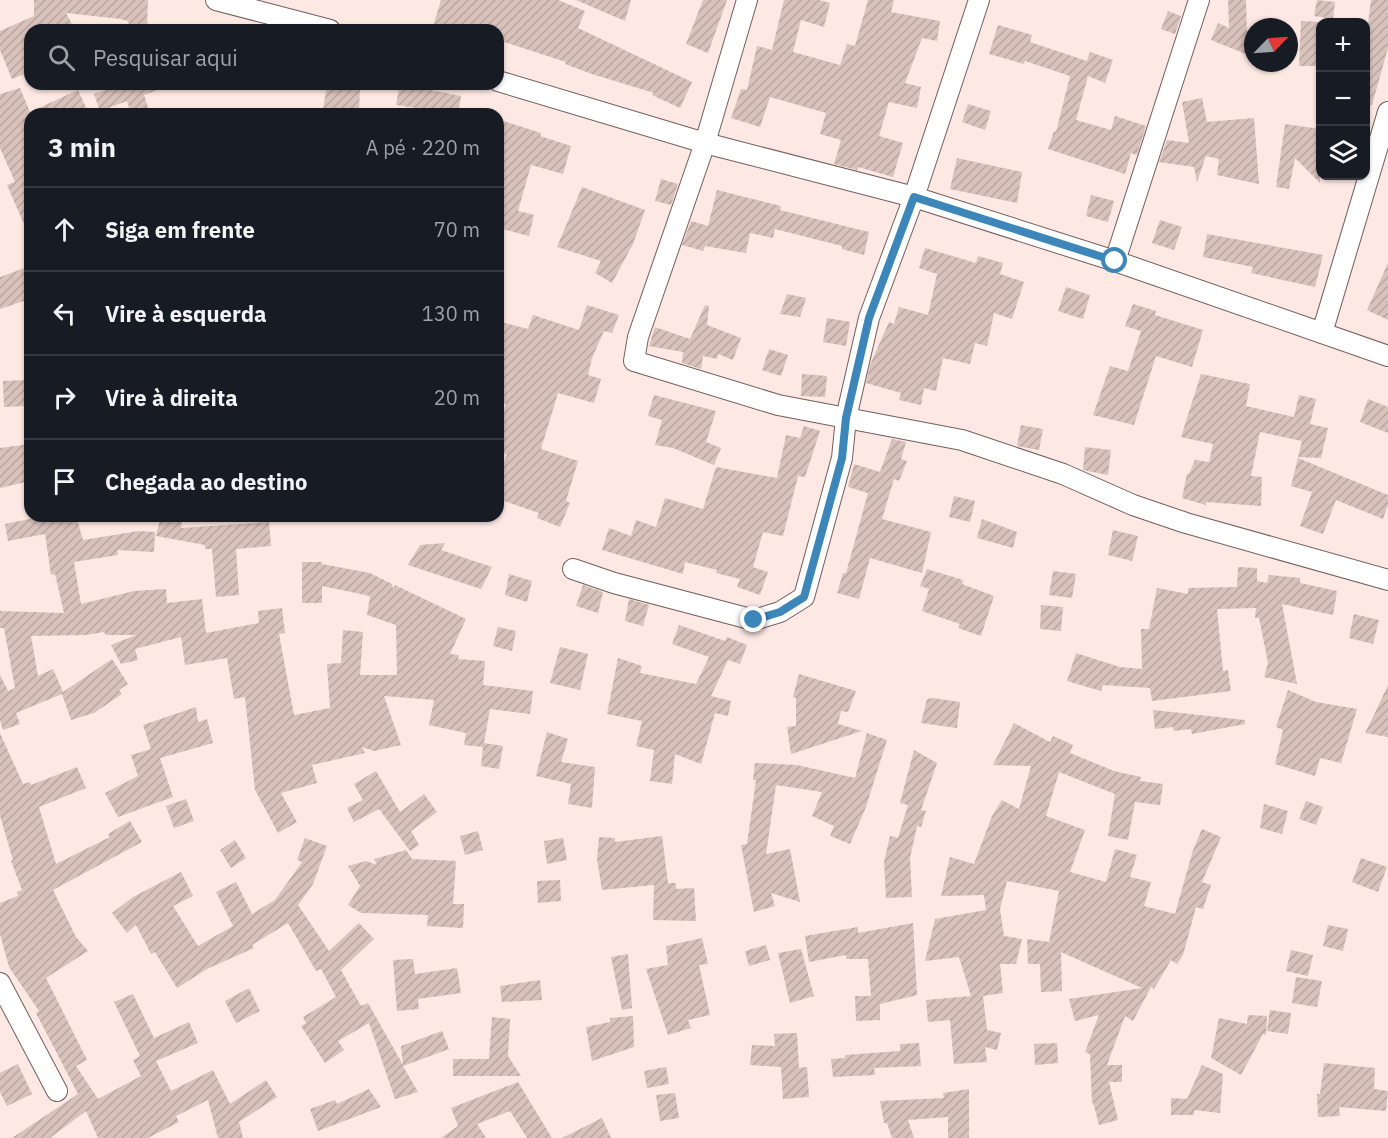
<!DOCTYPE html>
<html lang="pt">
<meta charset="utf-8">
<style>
body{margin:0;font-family:"IBM Plex Sans",sans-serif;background:#20242c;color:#f1f3f6}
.controls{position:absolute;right:18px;top:18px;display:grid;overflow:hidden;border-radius:12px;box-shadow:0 2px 4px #0004}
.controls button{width:54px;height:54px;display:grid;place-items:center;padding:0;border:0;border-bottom:2px solid #363941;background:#171b24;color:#f1f3f6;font:30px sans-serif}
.compass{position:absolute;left:1244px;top:18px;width:54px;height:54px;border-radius:50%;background:#171b24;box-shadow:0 2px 4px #0004;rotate:65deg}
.stop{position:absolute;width:18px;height:18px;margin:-14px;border:4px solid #3c86ba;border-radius:50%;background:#fff}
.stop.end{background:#3c86ba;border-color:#fff;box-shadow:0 2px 6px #0008}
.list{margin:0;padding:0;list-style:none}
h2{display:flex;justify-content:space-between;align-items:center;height:78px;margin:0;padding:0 24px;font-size:26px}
h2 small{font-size:20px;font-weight:400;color:#9ea1a6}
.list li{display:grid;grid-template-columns:39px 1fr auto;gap:18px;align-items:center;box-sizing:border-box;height:84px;padding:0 24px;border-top:2px solid #363941}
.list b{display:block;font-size:22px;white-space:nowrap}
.list em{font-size:20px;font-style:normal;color:#9ea1a6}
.icon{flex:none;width:33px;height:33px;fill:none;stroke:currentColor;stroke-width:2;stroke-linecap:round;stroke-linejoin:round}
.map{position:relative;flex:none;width:1388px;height:1138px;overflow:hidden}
.search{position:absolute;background:#171b24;box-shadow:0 2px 4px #0004;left:24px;top:24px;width:480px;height:66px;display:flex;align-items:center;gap:15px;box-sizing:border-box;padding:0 21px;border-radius:18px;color:#9ea1a6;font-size:22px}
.panel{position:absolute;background:#171b24;box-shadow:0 2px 4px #0004;left:24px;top:108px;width:480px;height:414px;border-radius:18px}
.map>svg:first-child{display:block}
.building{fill:url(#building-hatch)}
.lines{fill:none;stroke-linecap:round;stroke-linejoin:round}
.street-casing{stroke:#745e5a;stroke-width:22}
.street{stroke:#fff;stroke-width:20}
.route{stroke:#3c86ba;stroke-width:8}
</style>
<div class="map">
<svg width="1388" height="1138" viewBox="0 0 1388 1138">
<defs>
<pattern id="building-hatch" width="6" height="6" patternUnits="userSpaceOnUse" patternTransform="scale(1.5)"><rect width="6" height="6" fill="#d9c1bc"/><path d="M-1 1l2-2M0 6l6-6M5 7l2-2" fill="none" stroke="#baa5a1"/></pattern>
</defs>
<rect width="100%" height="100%" fill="#fde8e4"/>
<!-- building -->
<g class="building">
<path d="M34,0H148L147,30H130L128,21L121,19L66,13L75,30H30V72L12,79L0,50V31L34,16Z"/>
<path d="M441,0H558L585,11L578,28L692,82L680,108L652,95L654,93L592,74L565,64L566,62L498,40V30H432Z"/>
<path d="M576,0H631L625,21Z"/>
<path d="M703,0H727L708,53L686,44Z"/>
<path d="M784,0H819L830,3L824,27L801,20L793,52L840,65L847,44L855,46L868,0H894L891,12L940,21L937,41L922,38L905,83L921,87L917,108L889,102L879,136L903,143L893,177L858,167L857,170L834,164L841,140L820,134L826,113L770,97L760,127L731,118L741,89L747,90L757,46L772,50Z"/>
<path d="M1228,0H1246L1247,31L1253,32V57L1211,40L1218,23L1229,28Z"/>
<path d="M1317,0L1335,2L1333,19L1314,16Z"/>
<path d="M1371,0H1388V48L1372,105L1365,104V48Z"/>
<path d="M1168,11L1181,16L1175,34L1161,29Z"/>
<path d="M1301,21L1322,22L1320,66H1299Z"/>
<path d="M998,25L1032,35L1030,42L1087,61L1090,52L1113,60L1105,83L1088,76L1076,120L1111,130L1115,116L1146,126L1137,155L1131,153L1125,174L1048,149L1054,131L1056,132L1070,76L1025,61L1024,64L989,54Z"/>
<path d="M123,84H167L168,86L144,95L150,114H131L127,101L100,111L94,94Z"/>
<path d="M400,84L461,96L458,114L396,105Z"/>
<path d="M327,85L360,86L359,114H322Z"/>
<path d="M20,88L30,112L78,90L89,114H30V238L7,185L15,182L0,148V94Z"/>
<path d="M1202,98L1207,122L1254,118L1259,184L1217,175L1219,159L1206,156L1197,182L1194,167L1159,162L1167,140L1189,143L1182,102Z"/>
<path d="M968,104L991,111L985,130L962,122Z"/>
<path d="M503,121L541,133L540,136L571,146L563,174L531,165L518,211L534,215L529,236L498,228V151Z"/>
<path d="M1285,124L1320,129V183L1295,158L1289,189L1276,187Z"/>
<path d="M957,158L1022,172L1017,203L950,189Z"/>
<path d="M661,179L678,184L671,205L655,201Z"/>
<path d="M582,187L645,210L633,244L612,283L595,273L601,261L557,247Z"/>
<path d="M717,190L781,206L780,210L869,232L864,255L842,249V246L775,229L773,238L750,233L746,253L705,246L703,251L682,245L691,221L708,226Z"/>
<path d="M1091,195L1114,201L1108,222L1086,216Z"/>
<path d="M1160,220L1182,227L1174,250L1152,243Z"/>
<path d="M1207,234L1323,255L1315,287L1251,273L1253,267L1203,257Z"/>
<path d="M925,248L976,263L978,256L1003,263L1000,274L1024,282L1012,319L994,313L987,346L975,343L970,364L943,358L936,391L924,388L921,405L899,400L901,393L866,383L870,365L889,322L894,324L899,307L928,315L937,274L919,268Z"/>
<path d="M1388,263V320L1367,310Z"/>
<path d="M30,266V299L0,309V277Z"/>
<path d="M1066,287L1090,295L1083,319L1058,311Z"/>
<path d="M787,294L806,298L800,317L780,314Z"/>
<path d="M1133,304L1156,311L1155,315L1203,330L1192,367L1156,356L1134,425L1093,415L1110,366L1128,371L1141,331L1125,326Z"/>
<path d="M587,305L619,315L612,333L604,331L592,358L588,375L601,379L594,403L558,393L541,449L578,461L566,501L570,503L560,527L537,518L539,513L498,499V481L507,454L498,452V432L506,404L498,401V321L528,329L533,315L579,330Z"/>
<path d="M705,305L709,306L707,325L741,338L733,360L718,354L717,359L703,356L701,369L682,363L683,352L649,346L655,327L690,339Z"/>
<path d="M827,318L850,322L846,346L823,342Z"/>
<path d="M769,349L788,355L781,376L762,370Z"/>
<path d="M802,374L827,376L825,397L801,396Z"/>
<path d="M1201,374L1250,384L1246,406L1294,417L1299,395L1316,399L1310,424L1328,428L1321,458L1298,457L1302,441L1260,432L1251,476L1262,477L1261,506L1206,502V505L1182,498L1187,474H1189L1195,460L1209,462L1213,444L1181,437Z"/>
<path d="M26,380L27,406L4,407L3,381Z"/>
<path d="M654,395L716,411L706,442L721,448L714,465L673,448L655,445L662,420L648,416Z"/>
<path d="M1368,399L1388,407V433L1360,422Z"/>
<path d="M1021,425L1043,429L1039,450L1017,446Z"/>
<path d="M804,426L820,431L805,477L798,476L783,536L763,532L753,567L768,572L760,595L737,587L740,579L716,573L717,570L685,562L683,574L602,550L609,528L631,536L636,520L656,527L665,498L703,509L716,467L777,478L786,435L800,438Z"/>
<path d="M892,439L906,442L901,459L907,461L899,481L894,479L882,519L931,532L922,573L870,558L859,599L837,593L843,573H846L868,493L848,487L854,464L880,472Z"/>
<path d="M30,444V481L0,488V448Z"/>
<path d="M1085,447L1111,450L1108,475L1083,470Z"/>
<path d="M1298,458L1388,495V505L1383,519L1336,500L1323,534L1300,526L1312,492L1291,486Z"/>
<path d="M954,496L975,501L970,522L949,517Z"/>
<path d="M44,516H76L83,540L139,531L155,532L154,552L117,550L118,555L74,562L81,604L134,591L166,589L167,603L202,599L206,633L259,623L258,611L282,608L285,633L279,634L294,715L330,708L327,664L341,663L343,630L363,632L360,675H397L396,625L367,615L370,596L322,586V603H302V562H322V564L370,573L392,584L393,589L395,585L466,619L450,654L459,655L458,659L485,661L483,685L533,691L530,714L490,709L484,743L503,746L499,769L481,766L483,747L464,745L466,733L429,725L434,700L384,696L401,745L374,751L362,747L365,753L312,765L317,783L281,793L297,822L278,833L255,790L245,697L234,699L227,658L185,665L181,637L135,649L138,660L121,664L111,645L136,635H106L104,632L86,635L31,636L38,676L53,669L63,692L112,659L128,684L119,690L122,694L94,713L71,720L62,694L16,713L20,724L3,730L0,720V675L8,691L15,688L4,628H0V611L64,613L55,574L51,575L45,534L8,541L5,524Z"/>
<path d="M161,516L183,518L181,528L269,522L271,546L236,549L239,595L216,597L212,549H205V545L156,536Z"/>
<path d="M982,519L1017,532L1013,548L977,538Z"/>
<path d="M1113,530L1138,536L1132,561L1108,555Z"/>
<path d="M445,543L441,550L492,567L481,589L408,565L420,545Z"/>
<path d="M1238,567L1257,568V581L1267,583L1269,575L1300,578V583L1337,591L1333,615L1282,604L1297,684L1264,677L1268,663L1259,618H1255L1256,608L1217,609L1223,671L1228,670L1231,691L1152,701L1150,688L1103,685L1101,691L1067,681L1076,653L1120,667L1142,669L1141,629H1149L1157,588L1188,594V588L1237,587Z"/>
<path d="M927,569L963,580L962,584L994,596L981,636L958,628L960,624L922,611L929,589L920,586Z"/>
<path d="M1053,571L1076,574L1072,598L1049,595Z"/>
<path d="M509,574L532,581L527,602L505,595Z"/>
<path d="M583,585L603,592L598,613L576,606Z"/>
<path d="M629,599L649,605L643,626L625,621Z"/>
<path d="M1041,605L1063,607L1061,631L1040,629Z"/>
<path d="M1354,614L1379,620L1373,644L1349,638Z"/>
<path d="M679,625L725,641L727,637L747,645L740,664L728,660L711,696L731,701L728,716L715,713L701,764L675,754L672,784L650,781L654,750L636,746L642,721L607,714L618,658L642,666L640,673L696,684L709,657L672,644Z"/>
<path d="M498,627L516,631L512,651L493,646Z"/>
<path d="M560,647L588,654L580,690L550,683Z"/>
<path d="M799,674L856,691L848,712L841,711L838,724L862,731L791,754L787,727L796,726V698L793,697Z"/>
<path d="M1388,685V737L1365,733L1373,717Z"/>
<path d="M1288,690L1316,702L1357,709L1341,763L1320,758L1315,776L1275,764L1283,730L1276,727Z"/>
<path d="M933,698L960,702L957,728L921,723L927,699Z"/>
<path d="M196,707L198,722L207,719L213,743L160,758L173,797L118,817L105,793L138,776L131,755L151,749L143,725Z"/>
<path d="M1153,710L1245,720V724L1192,734L1191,729L1174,731L1173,727L1155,729Z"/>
<path d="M1014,723L1050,742L1053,736L1073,745L1070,753L1114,771L1141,777L1140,781L1163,784L1160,805L1135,802L1128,840L1108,836L1115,794L1059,772L1046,816L1085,830L1070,872L1106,882L1115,849L1137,855L1130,877L1151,882L1144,906L1175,914L1193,850L1202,829L1221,837L1202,882L1211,885L1203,909L1196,907L1183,955L1177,964L1171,960L1154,989L1151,987L1133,1021L1125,1016L1107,1065H1122V1082H1109L1118,1120L1099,1125L1093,1102L1092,1104L1090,1054L1085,1052L1099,1015L1075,1021L1069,999L1142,988L1061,952L1062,991L1041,992L1040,964H1028L1027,939L1049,942L1059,891L1007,881L1000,909L1004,936L1022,939L1016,964H1000L1003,993L983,996L987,1030L1001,1033L997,1050L985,1047L987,1062L954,1064L950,1020L928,1022L926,1000L971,996L959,957L925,961L935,919L986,910L984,895L941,896L950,857L974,864L992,816L1002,800L1019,809L1031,766L993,765Z"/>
<path d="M547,732L568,739L561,762L595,767L592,808L568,804L571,784L536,776Z"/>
<path d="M0,733L23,784L30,782L31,785L77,767L86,788L39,807L56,864L110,837L108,834L130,821L142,842L53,890L76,937L88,951L46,978L87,1060L76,1066L98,1099L141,1076L133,1060L140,1056L114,1002L133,994L154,1038L189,1022L198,1043L156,1061L171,1091L213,1070L230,1104L266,1080L277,1097L239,1122L243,1138H218L208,1100L176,1116L179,1122L148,1138H98L86,1111L50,1138H12L78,1094L36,1013L39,1011L9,967L0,934V903L18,896L17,892L22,890L11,861L13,860L0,816Z"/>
<path d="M867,733L887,740L866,807L850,844L830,836L834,826L812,816L822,792L776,785L766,854L790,849L800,902L771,893L775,906L754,912L741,845L747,844L756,780H753L755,763L797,765L855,778Z"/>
<path d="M914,750L937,763L921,810L926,811L921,827L917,826L910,858L912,897L886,898L884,862L890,836L898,838L908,805L900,803Z"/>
<path d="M376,771L400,812L424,794L437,812L411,831L419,845L410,851L379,809L354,822L347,808L363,800L354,784Z"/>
<path d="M186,799L194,821L174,828L166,806Z"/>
<path d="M1306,801L1323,807L1316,825L1299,819Z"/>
<path d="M1264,804L1288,811L1282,834L1260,828Z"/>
<path d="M478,831L483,850L465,855L460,836Z"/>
<path d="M662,836L668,883H676V889L694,888L696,921L653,920L654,885L602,890L597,859L599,837L615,838V842Z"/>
<path d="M305,838L327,846L313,884L298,905L329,951L359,923L374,939L341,970L361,1006L368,1003L403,1065L401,1046L442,1031L449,1049L403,1066L418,1092L395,1099L369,1023L338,1041L344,1050L325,1063L301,1026L306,1023L303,1017L336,997L321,969L316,971L288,923L252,945L254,948L207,969L177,988L155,952L151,954L136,925L127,933L112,913L133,897L181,872L193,896L173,906L198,946L233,926L216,892L236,882L252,914L275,900L302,862L297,860Z"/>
<path d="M563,838L567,860L547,864L544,841Z"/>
<path d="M235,840L246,858L231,868L220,850Z"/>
<path d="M406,850L412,859L456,861L453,904H464L463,928L427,926L428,915L361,913L348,905L360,886L348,866L366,861L377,865L374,859Z"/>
<path d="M1361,858L1387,867L1378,892L1352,882Z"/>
<path d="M560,880L561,901L538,903L537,881Z"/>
<path d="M913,923L917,995L880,1004V1020L856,1021L855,996H871L868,959H846V955L809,962L805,936L858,927V933Z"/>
<path d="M1328,925L1348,929L1343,951L1323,946Z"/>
<path d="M702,938L708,964L699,965L710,1015L688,1020L691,1028L668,1035L646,969L668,965L666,946Z"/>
<path d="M766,945L770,960L749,966L745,951Z"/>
<path d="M801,949L814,996L790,1003L778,953Z"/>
<path d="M1291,950L1313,955L1308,976L1286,971Z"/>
<path d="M628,954L632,1008L622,1010L611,957Z"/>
<path d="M413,959L415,974L457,968L461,993L418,999L419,1009L397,1011L393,960Z"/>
<path d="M1296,977L1322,981L1317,1007L1292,1003Z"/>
<path d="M540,980L542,1000L502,1002L500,986Z"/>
<path d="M249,988L260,1011L236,1023L225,1001Z"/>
<path d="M1270,1010L1291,1013L1288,1034L1267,1031Z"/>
<path d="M1248,1015L1267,1016L1266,1035L1263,1034L1241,1075L1211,1058L1219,1018L1247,1024Z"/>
<path d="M633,1016L634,1047L592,1061L586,1027L610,1022V1018Z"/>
<path d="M492,1017L510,1019L508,1056L521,1076H453V1059H489Z"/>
<path d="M797,1033L799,1068L807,1067L809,1097L783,1099L781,1067L750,1065L752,1045L775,1046L774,1034Z"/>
<path d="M919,1043L921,1066L874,1068L875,1075L833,1077L831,1059L845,1058V1055L900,1051V1044Z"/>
<path d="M1057,1043L1058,1063L1035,1065L1034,1044Z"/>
<path d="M1324,1063L1375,1068L1374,1089L1388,1091L1386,1111L1339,1107L1340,1116L1318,1117L1317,1094H1320Z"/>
<path d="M18,1064L32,1094L7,1106L0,1092V1073Z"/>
<path d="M1202,1065L1223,1074L1220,1113L1194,1110V1115H1171V1098L1187,1099Z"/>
<path d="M666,1067L669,1084L647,1088L644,1071Z"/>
<path d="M518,1082L552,1138H527L510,1111L477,1124L486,1138H441L458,1126L451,1108Z"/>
<path d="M369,1089L381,1107L318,1131L310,1109L335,1100L337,1104Z"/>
<path d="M969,1089V1138H948V1117L908,1120L914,1138H892L887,1123H884L880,1101L944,1098L943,1093Z"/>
<path d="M675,1093L679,1118L660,1121L656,1095Z"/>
<path d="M602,1118L611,1138H562Z"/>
</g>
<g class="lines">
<!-- street casing -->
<g class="street-casing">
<g id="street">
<path d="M216,0L330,30"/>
<path d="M747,0L705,143L638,337L634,361L778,405L962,440L1063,474L1133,505L1186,523L1388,580"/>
<path d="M498,81L705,143L914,197L1115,261L1388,356"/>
<path d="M1115,261L1199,0"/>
<path d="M1322,333L1388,112"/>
<path d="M573,569L614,583L754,620L780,612L804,597L842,458L846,418L869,318L914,197L979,0"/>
<path d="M0,983L57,1091"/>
</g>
</g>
<!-- street -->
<use href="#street" class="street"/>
</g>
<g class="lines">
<!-- route -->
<path class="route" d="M754,620L780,612L804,597L842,458L846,418L869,318L914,197L1115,261"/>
</g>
</svg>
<div class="controls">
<button>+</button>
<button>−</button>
<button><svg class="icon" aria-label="layers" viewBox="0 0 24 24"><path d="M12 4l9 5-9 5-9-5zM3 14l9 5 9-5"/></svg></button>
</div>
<svg class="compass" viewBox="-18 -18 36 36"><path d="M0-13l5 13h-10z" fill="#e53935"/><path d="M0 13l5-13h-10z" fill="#9ea1a6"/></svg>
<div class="stop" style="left:1115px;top:261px"></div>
<div class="stop end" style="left:754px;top:620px"></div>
<div class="search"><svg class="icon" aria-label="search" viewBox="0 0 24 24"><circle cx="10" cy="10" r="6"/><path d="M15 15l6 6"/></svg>Pesquisar aqui</div>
<section class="panel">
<h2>3 min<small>A pé · 220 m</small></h2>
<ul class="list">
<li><svg class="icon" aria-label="ahead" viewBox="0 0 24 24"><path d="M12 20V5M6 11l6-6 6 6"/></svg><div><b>Siga em frente</b></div><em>70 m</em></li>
<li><svg class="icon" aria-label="left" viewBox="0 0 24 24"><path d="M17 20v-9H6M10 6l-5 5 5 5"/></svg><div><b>Vire à esquerda</b></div><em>130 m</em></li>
<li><svg class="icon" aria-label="right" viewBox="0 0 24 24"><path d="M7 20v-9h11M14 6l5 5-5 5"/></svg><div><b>Vire à direita</b></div><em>20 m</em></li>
<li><svg class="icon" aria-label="arrive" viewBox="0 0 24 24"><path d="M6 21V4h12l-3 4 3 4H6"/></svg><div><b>Chegada ao destino</b></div></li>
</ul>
</section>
</div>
